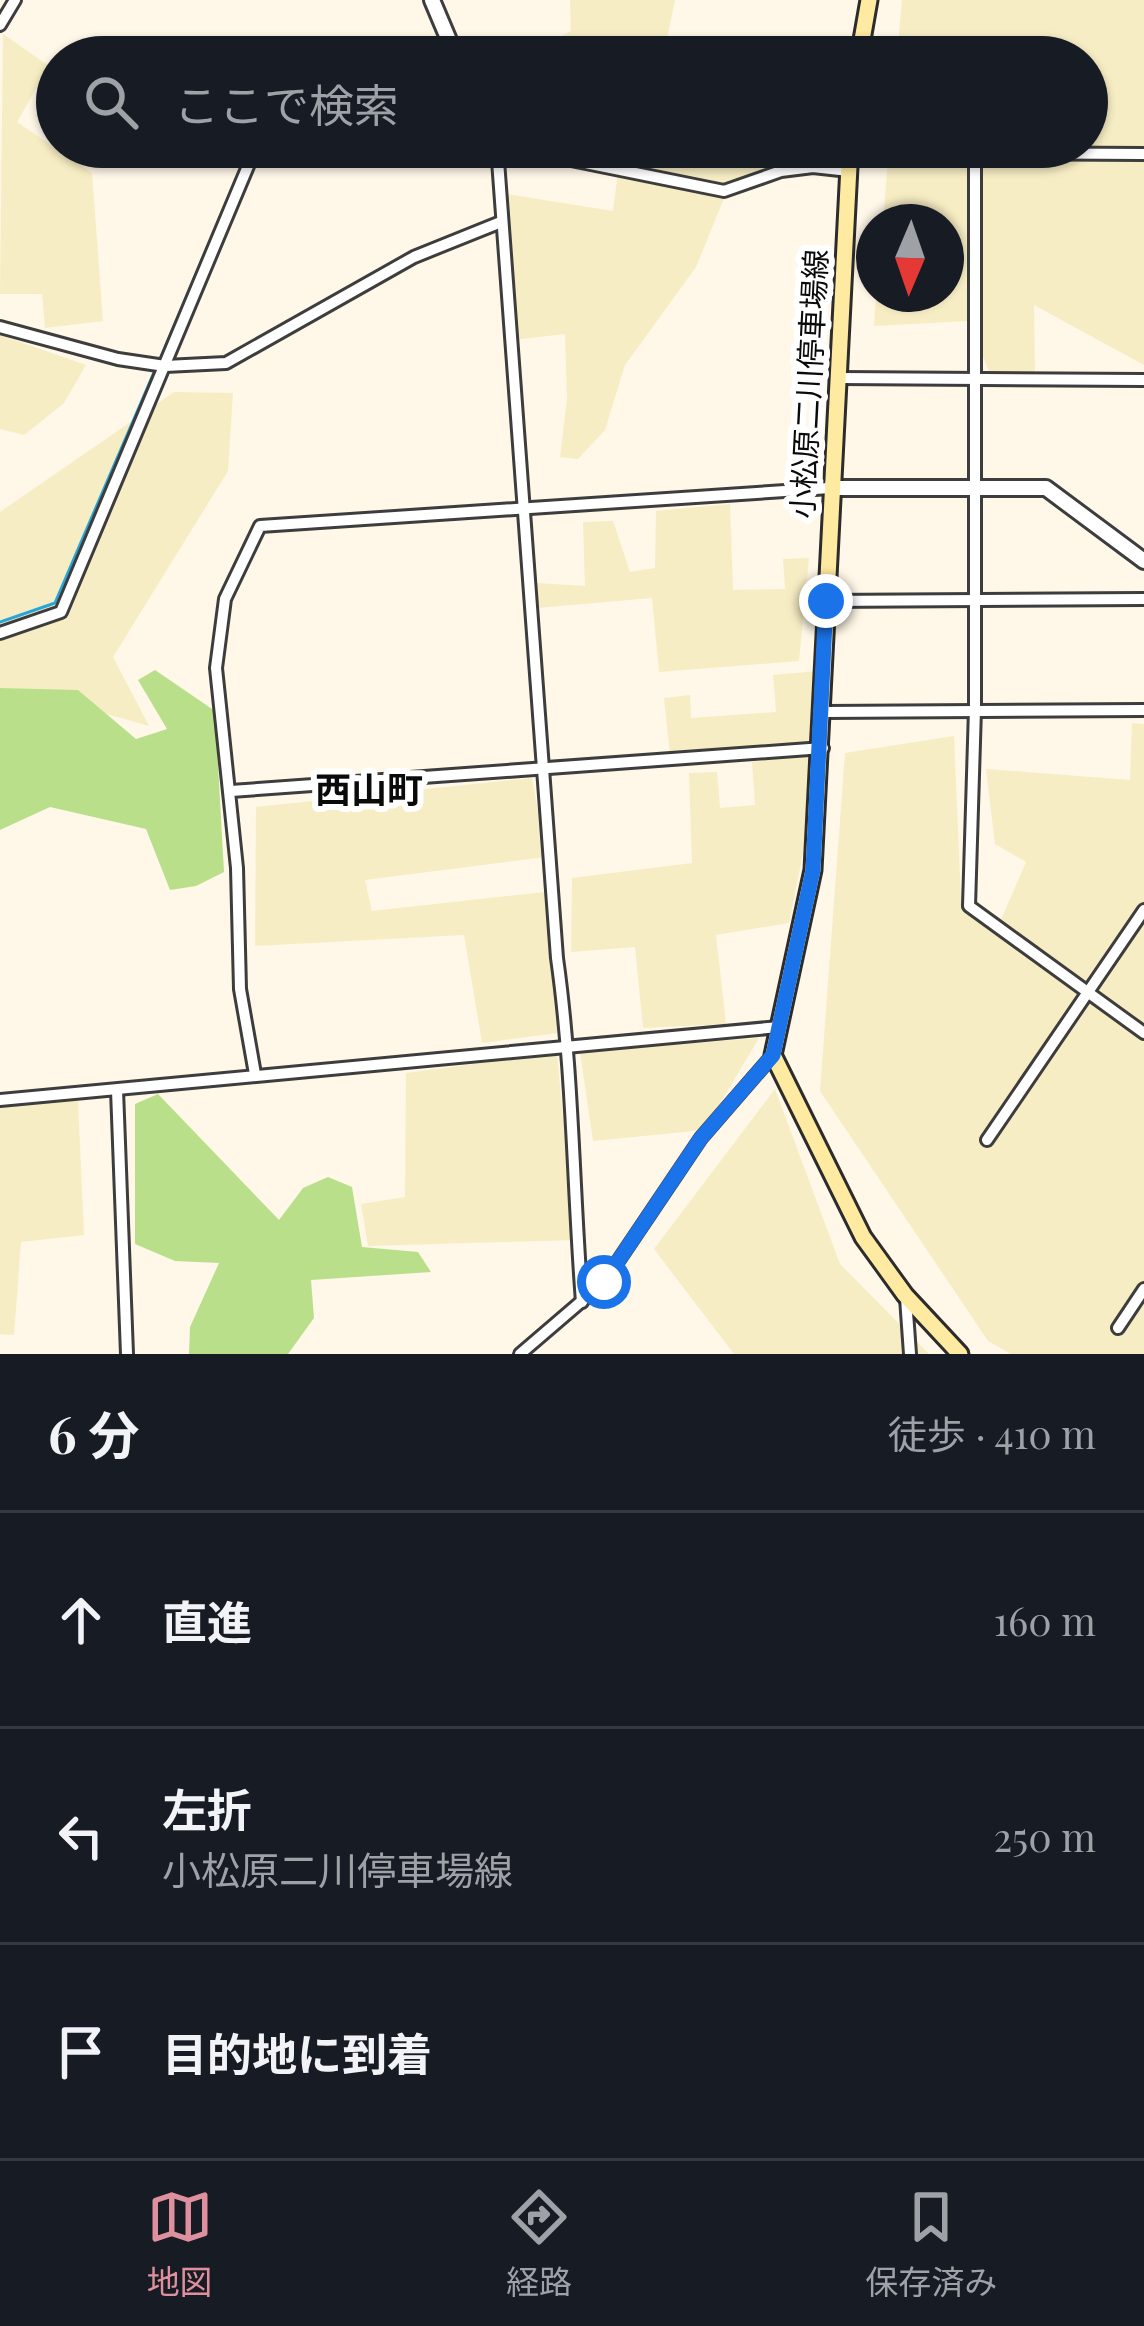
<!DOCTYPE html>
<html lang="ja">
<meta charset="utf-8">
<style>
body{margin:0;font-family:"Playfair Display","Noto Sans JP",serif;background:#242831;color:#f1f3f6}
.compass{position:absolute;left:856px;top:204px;width:108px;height:108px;border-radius:50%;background:#171b24;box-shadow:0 3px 9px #0004;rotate:182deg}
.stop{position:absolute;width:36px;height:36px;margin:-27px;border:9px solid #1a73e8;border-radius:50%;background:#fff}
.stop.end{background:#1a73e8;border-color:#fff;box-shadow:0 3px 12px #0008}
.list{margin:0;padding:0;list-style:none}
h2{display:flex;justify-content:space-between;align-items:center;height:156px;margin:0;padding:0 48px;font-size:51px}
h2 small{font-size:39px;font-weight:400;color:#9ea1a6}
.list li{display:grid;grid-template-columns:78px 1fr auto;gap:36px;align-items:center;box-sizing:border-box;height:216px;padding:0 48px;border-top:3px solid #363941}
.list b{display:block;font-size:45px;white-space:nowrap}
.list p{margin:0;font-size:39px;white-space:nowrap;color:#9ea1a6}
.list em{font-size:39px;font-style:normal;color:#9ea1a6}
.icon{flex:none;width:66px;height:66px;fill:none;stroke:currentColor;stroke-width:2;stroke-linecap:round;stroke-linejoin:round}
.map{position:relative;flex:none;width:1144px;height:1354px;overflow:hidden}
.search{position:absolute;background:#171b24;box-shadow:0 3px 9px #0004;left:36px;right:36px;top:36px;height:132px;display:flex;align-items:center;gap:30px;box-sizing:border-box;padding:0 42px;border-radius:66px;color:#9ea1a6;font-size:45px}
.sheet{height:804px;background:#171b24}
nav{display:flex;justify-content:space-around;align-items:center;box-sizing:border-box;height:168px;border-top:3px solid #363941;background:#171b24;font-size:33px;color:#9ea1a6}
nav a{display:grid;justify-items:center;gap:6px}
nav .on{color:#de909e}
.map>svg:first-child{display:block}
.farmland{fill:#f7edc4}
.forest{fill:#badf8b}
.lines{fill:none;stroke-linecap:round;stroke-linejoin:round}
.stream{stroke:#26a6da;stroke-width:3}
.minor-casing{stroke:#3d3d3d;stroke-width:16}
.tertiary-casing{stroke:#3d3d3d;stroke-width:20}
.secondary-casing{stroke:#2c2c2c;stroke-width:21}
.minor{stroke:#fff;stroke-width:10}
.tertiary{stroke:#fff;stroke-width:14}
.secondary{stroke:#ffeaa2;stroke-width:15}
.route{stroke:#1a73e8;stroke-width:15}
.labels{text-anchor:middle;stroke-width:12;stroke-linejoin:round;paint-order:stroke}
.street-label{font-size:30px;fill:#0a0a0a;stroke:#fff}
.quarter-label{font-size:36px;font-weight:bold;fill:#0a0a0a;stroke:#fff}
</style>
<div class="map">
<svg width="1144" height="1354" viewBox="0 0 1144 1354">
<rect width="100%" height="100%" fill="#fff7e7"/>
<!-- farmland -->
<g class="farmland">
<path d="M570,0H675L667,39L847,38L846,57H524L571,31Z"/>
<path d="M902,0H1144V365L1034,305L1035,374L994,383L968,321L874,326L876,294H946V222H883L889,147H1087V57H897Z"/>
<path d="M3,34L49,66L17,122L92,173L103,321L45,328L42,294H0Z"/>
<path d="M508,147H840L839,165L727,191L696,267L625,365L605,430L578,459L560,457L567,399L565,334L513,340L507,194L613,211L618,172L510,157Z"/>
<path d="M0,335L86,365L64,403L24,435L0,429Z"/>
<path d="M174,392L233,393L228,471L113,657L149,726L36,694L0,704V512Z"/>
<path d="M730,504L733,590L785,589L783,559L809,558L799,661L659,672L652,598L537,608V583L585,586L583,522L613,521L630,572L655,568L656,511Z"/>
<path d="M818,671L810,744L670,755L664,698L690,695L691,718L776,712L773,675Z"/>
<path d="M1132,723L1144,724V1354H1011L988,1341L820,1091L845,753L954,736L961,902L996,931L1026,862L995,844L986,769L1130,780Z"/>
<path d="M810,752L811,813L789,923L716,935L726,1024L643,1028L635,947L571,952L572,878L692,863L689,773L717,772L720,808L755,805L752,762Z"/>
<path d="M532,778L546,857L365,880L372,911L554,891L557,1033L482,1043L464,935L255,946L256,807Z"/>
<path d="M759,1038L704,1130L593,1141L580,1052Z"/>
<path d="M557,1053L574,1240L368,1246L361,1204L405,1197L406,1073Z"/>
<path d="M775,1089L840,1264L929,1354H734L654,1249Z"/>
<path d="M0,1101H78L84,1235L21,1242L14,1335L0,1334Z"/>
</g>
<!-- forest -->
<g class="forest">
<path d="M155,670L215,711L224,872L196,886L170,890L146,829L50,807L0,830V688L78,690L136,739L167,729L138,680Z"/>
<path d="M158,1094L279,1220L303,1188L328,1177L352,1187L362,1247L418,1252L431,1272L311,1280L314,1318L288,1354H189L190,1327L219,1263L175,1261L135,1244V1104Z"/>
</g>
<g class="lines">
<!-- stream -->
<g class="stream">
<path d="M161,357L250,147"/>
<path d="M0,622L55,603L155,370"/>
</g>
<!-- minor casing -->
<g class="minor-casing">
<g id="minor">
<path d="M0,25L15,0"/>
<path d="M448,147L561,158L724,191L781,171L813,167L849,171"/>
<path d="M497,147L557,958C573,1071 573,1187 582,1302"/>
<path d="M975,151V709L969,906L1144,1033"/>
<path d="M849,152L1144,154"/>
<path d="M0,327L118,359L165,366L226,363L414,257L501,222"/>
<path d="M839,378L1144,380"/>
<path d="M826,601L1144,599"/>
<path d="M0,633L61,612L256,147"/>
<path d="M824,712L1144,710"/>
<path d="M231,791L823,748"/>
<path d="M255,1074L240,989L237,868L216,668L225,599L260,526L830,488"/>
<path d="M117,1090L127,1354"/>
<path d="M0,1100L779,1027"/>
<path d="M987,1140L1144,910"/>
<path d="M906,1298L910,1354"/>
<path d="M1118,1328L1144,1289"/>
<path d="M520,1354L604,1282L701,1138L773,1055"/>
</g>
</g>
<!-- tertiary casing -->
<g class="tertiary-casing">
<g id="tertiary">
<path d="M432,0L456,57"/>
<path d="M830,488H1046L1144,561"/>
</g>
</g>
<!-- secondary casing -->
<g class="secondary-casing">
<g id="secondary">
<path d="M859,57L869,0"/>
<path d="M850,147L813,870L773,1055L863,1237L905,1295L960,1354"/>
</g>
</g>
<!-- minor -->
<use href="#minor" class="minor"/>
<!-- tertiary -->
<use href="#tertiary" class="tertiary"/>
<!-- secondary -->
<use href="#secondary" class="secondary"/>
</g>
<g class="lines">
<!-- route -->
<path class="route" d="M604,1282L701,1138L773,1055L813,870L826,601"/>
</g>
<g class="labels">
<!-- street labels -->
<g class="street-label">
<text transform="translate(810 384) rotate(-87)" y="10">小松原二川停車場線</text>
</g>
<!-- quarter labels -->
<g class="quarter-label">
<text x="369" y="803">西山町</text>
</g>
</g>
</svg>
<svg class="compass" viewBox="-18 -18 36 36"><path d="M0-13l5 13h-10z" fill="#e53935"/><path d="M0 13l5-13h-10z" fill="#9ea1a6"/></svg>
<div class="stop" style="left:604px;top:1282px"></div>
<div class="stop end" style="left:826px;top:601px"></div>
<div class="search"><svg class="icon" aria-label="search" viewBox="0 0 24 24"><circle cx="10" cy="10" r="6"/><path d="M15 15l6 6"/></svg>ここで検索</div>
</div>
<section class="sheet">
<h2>6 分<small>徒歩 · 410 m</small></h2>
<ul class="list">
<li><svg class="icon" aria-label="ahead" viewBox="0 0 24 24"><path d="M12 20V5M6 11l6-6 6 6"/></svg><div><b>直進</b></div><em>160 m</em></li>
<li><svg class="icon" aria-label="left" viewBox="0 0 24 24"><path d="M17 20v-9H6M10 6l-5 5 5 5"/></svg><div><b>左折</b><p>小松原二川停車場線</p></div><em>250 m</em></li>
<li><svg class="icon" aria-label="arrive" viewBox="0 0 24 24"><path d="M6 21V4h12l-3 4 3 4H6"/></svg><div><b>目的地に到着</b></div></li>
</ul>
</section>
<nav>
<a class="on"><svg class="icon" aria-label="map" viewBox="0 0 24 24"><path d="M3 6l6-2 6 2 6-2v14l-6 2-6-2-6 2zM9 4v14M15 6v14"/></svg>地図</a>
<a><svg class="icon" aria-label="directions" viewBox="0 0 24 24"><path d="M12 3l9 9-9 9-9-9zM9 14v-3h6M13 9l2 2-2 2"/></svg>経路</a>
<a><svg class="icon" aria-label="saved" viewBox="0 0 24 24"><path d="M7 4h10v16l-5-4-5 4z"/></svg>保存済み</a>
</nav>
